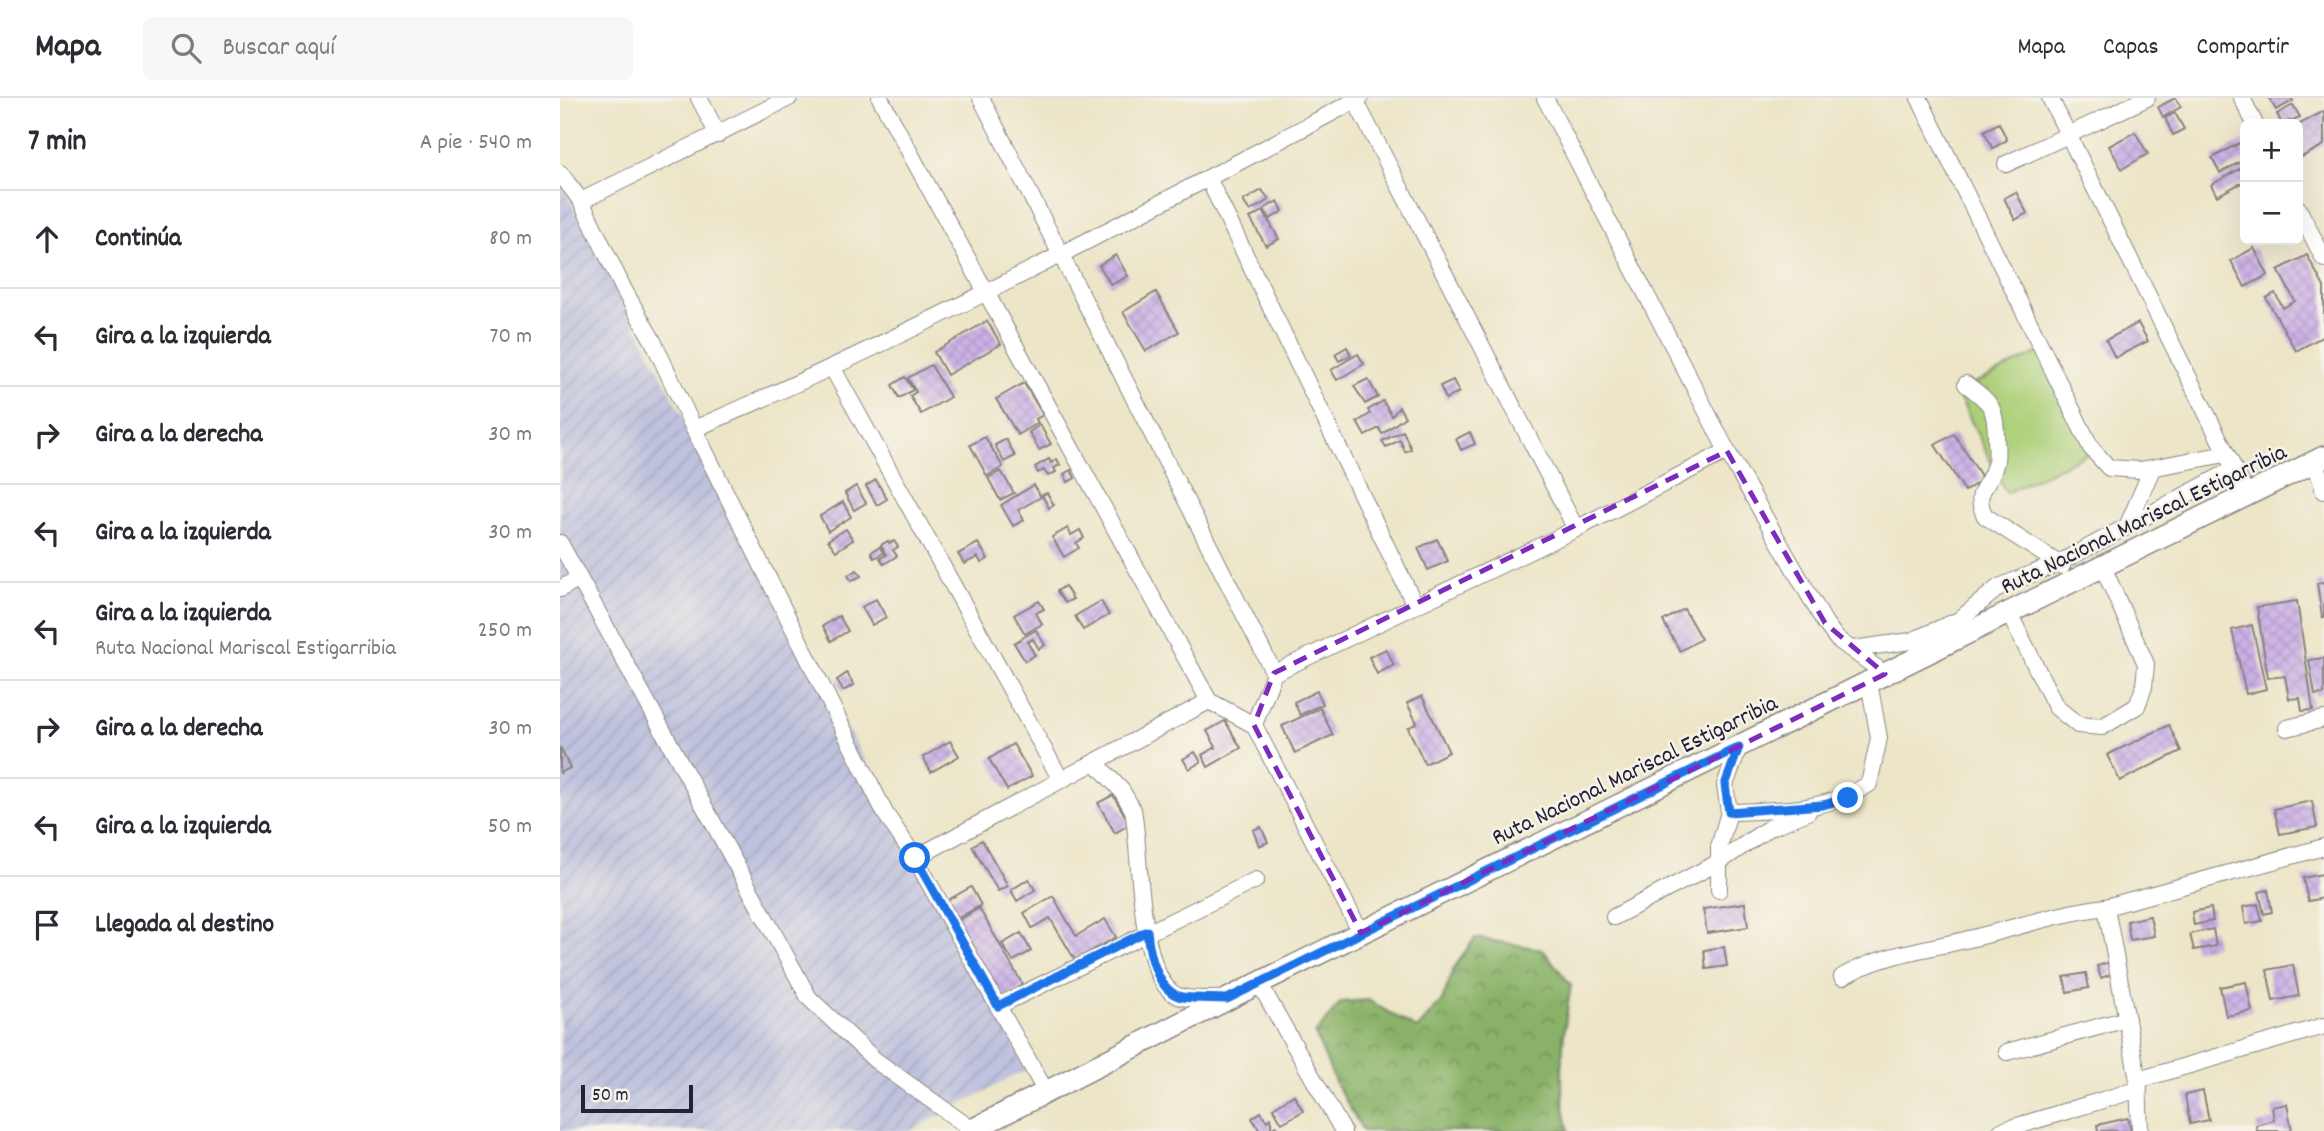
<!DOCTYPE html>
<html lang="es">
<meta charset="utf-8">
<style>
body{margin:0;font-family:Dekko,sans-serif;background:#f7f7f7;color:#2b2b33}
.controls{position:absolute;right:21px;top:21px;display:grid;overflow:hidden;border-radius:10px;box-shadow:0 7px 28px #0002}
.controls button{width:63px;height:63px;display:grid;place-items:center;padding:0;border:0;border-bottom:2px solid #e1e1e2;background:#fff;color:#2b2b33;font:35px sans-serif}
.scale{position:absolute;left:21px;bottom:18px;width:112px;box-sizing:border-box;padding-left:7px;border:4px solid #22223b;border-top:0;font-size:19px;line-height:24px;white-space:nowrap;color:#22223b;-webkit-text-stroke:5px #f7f3e8;paint-order:stroke}
.stop{position:absolute;width:21px;height:21px;margin:-16px;border:5px solid #1a73e8;border-radius:50%;background:#fff}
.stop.end{background:#1a73e8;border-color:#fff;box-shadow:0 2px 7px #0008}
.list{margin:0;padding:0;list-style:none}
h2{display:flex;justify-content:space-between;align-items:center;height:91px;margin:0;padding:0 28px;font-size:30px}
h2 small{font-size:23px;font-weight:400;color:#7c7c81}
.list li{display:grid;grid-template-columns:46px 1fr auto;gap:21px;align-items:center;box-sizing:border-box;height:98px;padding:0 28px;border-top:2px solid #e1e1e2}
.list b{display:block;font-size:26px;white-space:nowrap}
.list p{margin:0;font-size:23px;white-space:nowrap;color:#7c7c81}
.list em{font-size:23px;font-style:normal;color:#7c7c81}
.icon{flex:none;width:38px;height:38px;fill:none;stroke:currentColor;stroke-width:2;stroke-linecap:round;stroke-linejoin:round}
.map{position:relative;flex:none;width:1764px;height:1033px;overflow:hidden}
header{display:flex;align-items:center;gap:42px;box-sizing:border-box;height:98px;padding:0 35px;background:#fff;border-bottom:2px solid #e1e1e2}
header strong{font-size:33px}
nav{display:flex;gap:38px;margin-inline-start:auto;font-size:24px}
.search{width:490px;height:63px;background:#f7f7f7;display:flex;align-items:center;gap:18px;box-sizing:border-box;padding:0 24px;border-radius:10px;color:#7c7c81;font-size:26px}
main{display:flex}
aside{flex:1;background:#fff}
.map>svg:first-child{display:block}
.industrial{fill:url(#industrial-furrows)}
.grass{fill:#accf77;stroke:#677859;stroke-width:2}
.forest{fill:url(#forest-crowns);stroke:#566a52;stroke-width:2}
.building{fill:url(#building-cross-hatch)}
.lines{fill:none;stroke-linecap:round;stroke-linejoin:round}
.minor-casing{stroke:#878481;stroke-width:18}
.major-casing{stroke:#878481;stroke-width:24}
.minor{stroke:#fff;stroke-width:16}
.major{stroke:#fff;stroke-width:21}
.route{stroke:#1a73e8;stroke-width:9}
.marked{fill:none;stroke:#7b2cbf;stroke-width:5;stroke-dasharray:14 9;stroke-linejoin:round}
.labels{text-anchor:middle;stroke-width:5;stroke-linejoin:round;paint-order:stroke}
.street-label{font-size:24px;fill:#22223b;stroke:#f7f3e8}
</style>
<header>
<strong>Mapa</strong>
<div class="search"><svg class="icon" aria-label="search" viewBox="0 0 24 24"><circle cx="10" cy="10" r="6"/><path d="M15 15l6 6"/></svg>Buscar aquí</div>
<nav><a>Mapa</a><a>Capas</a><a>Compartir</a></nav>
</header>
<main>
<aside>
<h2>7 min<small>A pie · 540 m</small></h2>
<ul class="list">
<li><svg class="icon" aria-label="ahead" viewBox="0 0 24 24"><path d="M12 20V5M6 11l6-6 6 6"/></svg><div><b>Continúa</b></div><em>80 m</em></li>
<li><svg class="icon" aria-label="left" viewBox="0 0 24 24"><path d="M17 20v-9H6M10 6l-5 5 5 5"/></svg><div><b>Gira a la izquierda</b></div><em>70 m</em></li>
<li><svg class="icon" aria-label="right" viewBox="0 0 24 24"><path d="M7 20v-9h11M14 6l5 5-5 5"/></svg><div><b>Gira a la derecha</b></div><em>30 m</em></li>
<li><svg class="icon" aria-label="left" viewBox="0 0 24 24"><path d="M17 20v-9H6M10 6l-5 5 5 5"/></svg><div><b>Gira a la izquierda</b></div><em>30 m</em></li>
<li><svg class="icon" aria-label="left" viewBox="0 0 24 24"><path d="M17 20v-9H6M10 6l-5 5 5 5"/></svg><div><b>Gira a la izquierda</b><p>Ruta Nacional Mariscal Estigarribia</p></div><em>250 m</em></li>
<li><svg class="icon" aria-label="right" viewBox="0 0 24 24"><path d="M7 20v-9h11M14 6l5 5-5 5"/></svg><div><b>Gira a la derecha</b></div><em>30 m</em></li>
<li><svg class="icon" aria-label="left" viewBox="0 0 24 24"><path d="M17 20v-9H6M10 6l-5 5 5 5"/></svg><div><b>Gira a la izquierda</b></div><em>50 m</em></li>
<li><svg class="icon" aria-label="arrive" viewBox="0 0 24 24"><path d="M6 21V4h12l-3 4 3 4H6"/></svg><div><b>Llegada al destino</b></div></li>
</ul>
</aside>
<div class="map">
<svg width="1764" height="1033" viewBox="0 0 1764 1033">
<defs>
<pattern id="industrial-furrows" width="10" height="10" patternUnits="userSpaceOnUse" patternTransform="scale(1.75)"><rect width="10" height="10" fill="#bfc2dd"/><path d="M-1 1l2-2M0 10L10 0M9 11l2-2" fill="none" stroke="#a4a6bf"/></pattern>
<pattern id="forest-crowns" width="20" height="18" patternUnits="userSpaceOnUse" patternTransform="scale(1.75)"><rect width="20" height="18" fill="#89b268"/><path d="M2 6a3 3 0 1 1 6 0M12 15a3 3 0 1 1 6 0" fill="none" stroke="#709057"/></pattern>
<pattern id="building-cross-hatch" width="8" height="8" patternUnits="userSpaceOnUse" patternTransform="scale(1.75)"><rect width="8" height="8" fill="#cbb0e6"/><path d="M0 0l8 8M0 8l8-8" fill="none" stroke="#ae97c6"/></pattern>
</defs>
<rect width="100%" height="100%" fill="#f7f3e8"/>
<filter id="ink" filterUnits="userSpaceOnUse"><feTurbulence type="fractalNoise" baseFrequency=".0143" numOctaves="2"/><feDisplacementMap in="SourceGraphic" scale="14" xChannelSelector="R" yChannelSelector="G"/><feConvolveMatrix kernelMatrix="1 2 1 2 8 2 1 2 1" color-interpolation-filters="sRGB"/></filter>
<filter id="wash" filterUnits="userSpaceOnUse"><feTurbulence type="fractalNoise" baseFrequency=".00686" numOctaves="4" result="noise"/><feDisplacementMap in="SourceGraphic" scale="28" xChannelSelector="R" yChannelSelector="G"/><feGaussianBlur stdDeviation="1.57" result="paint"/><feColorMatrix in="noise" values="0 0 0 0 0 0 0 0 0 0 0 0 0 0 0 0 0 1.4 0 .05"/><feComposite in="paint" operator="in"/></filter>
<g filter="url(#wash)">
<rect width="100%" height="100%" fill="#ece5c7"/>
<!-- industrial -->
<path class="industrial" d="M0,84L467,971L350,1033H0Z"/>
<!-- grass -->
<path class="grass" d="M1481,253L1531,354L1446,395L1397,294Z"/>
<!-- forest -->
<path class="forest" d="M915,840L982,851L1011,887C1003,935 996,985 1009,1033H803L776,986L755,936L781,904L808,902L857,931L882,903L894,870Z"/>
<g id="blocks">
<!-- building -->
<g class="building">
<path d="M1615,0L1621,9L1603,19L1598,9Z"/>
<path d="M1709,0H1731L1733,3L1716,12Z"/>
<path d="M1733,7L1740,19L1722,26L1717,16Z"/>
<path d="M1764,13V47L1738,61V27Z"/>
<path d="M1615,15L1624,31L1613,37L1605,20Z"/>
<path d="M1439,25L1447,42L1433,50L1424,33Z"/>
<path d="M1575,34L1588,56L1562,71L1549,48Z"/>
<path d="M1683,43L1684,62L1660,75L1652,60Z"/>
<path d="M1685,68V83L1657,98L1651,87Z"/>
<path d="M702,92L709,102L690,113L683,103Z"/>
<path d="M1456,94L1467,115L1455,122L1444,100Z"/>
<path d="M718,103L723,113L710,121L704,111Z"/>
<path d="M703,113L719,141L706,148L690,120Z"/>
<path d="M1694,150L1708,177L1685,189L1671,163Z"/>
<path d="M556,157L568,178L551,187L539,167Z"/>
<path d="M1747,157L1764,189V238L1736,253L1706,200L1715,195L1723,210L1735,203L1718,172Z"/>
<path d="M596,194L619,234L586,253L563,214Z"/>
<path d="M427,223L441,246L387,277L374,254Z"/>
<path d="M1578,225L1588,243L1555,260L1546,242Z"/>
<path d="M787,249L791,257L779,263L775,256Z"/>
<path d="M798,256L804,266L777,282L771,272Z"/>
<path d="M371,267L390,299L361,316L350,298L356,294L348,280Z"/>
<path d="M345,279L353,292L339,300L332,287Z"/>
<path d="M808,281L818,299L805,306L794,288Z"/>
<path d="M893,282L899,294L886,301L880,288Z"/>
<path d="M464,285L483,317L476,321L478,325L458,337L436,301Z"/>
<path d="M823,303L832,318L839,309L845,319L822,336L819,330L805,338L797,324L810,316L808,312Z"/>
<path d="M480,327L491,346L479,352L469,334Z"/>
<path d="M843,333L851,351L845,354L840,342L826,349L822,343Z"/>
<path d="M910,334L915,346L901,352L896,341Z"/>
<path d="M1394,336L1423,381L1405,393L1375,347Z"/>
<path d="M425,339L443,369L427,378L410,347Z"/>
<path d="M446,341L455,358L444,364L435,347Z"/>
<path d="M489,361L491,365L497,361L500,367L494,370L496,374L488,378L484,372L478,375L475,369Z"/>
<path d="M511,372L515,380L508,384L504,376Z"/>
<path d="M441,373L454,395L440,402L428,380Z"/>
<path d="M316,382L327,401L317,407L306,388Z"/>
<path d="M474,387L481,399L458,412L464,422L453,428L441,407Z"/>
<path d="M296,388L306,405L294,412L285,395Z"/>
<path d="M487,395L494,407L489,410L482,397Z"/>
<path d="M283,404L291,419L268,433L260,418Z"/>
<path d="M508,430L511,437L520,432L524,440L516,445L519,450L504,459L492,439Z"/>
<path d="M286,431L293,442L276,453L268,442Z"/>
<path d="M877,441L888,463L868,472L858,450Z"/>
<path d="M328,443L329,445L334,443L338,449L333,452L337,458L324,466L320,460L326,457L321,447Z"/>
<path d="M418,445L428,461L421,465L418,459L404,466L398,456Z"/>
<path d="M320,449L323,455L314,460L311,454Z"/>
<path d="M297,472L301,478L291,483L288,477Z"/>
<path d="M1764,484V519H1762L1757,485Z"/>
<path d="M505,488L513,501L505,505L497,493Z"/>
<path d="M316,501L326,519L312,527L302,509Z"/>
<path d="M479,503L484,511L476,515L482,526L465,536L454,517Z"/>
<path d="M541,503L549,517L523,532L515,518Z"/>
<path d="M1737,503L1753,612L1742,613L1740,600L1729,601L1725,578L1708,580L1697,509Z"/>
<path d="M1124,511L1141,541L1120,553L1103,523Z"/>
<path d="M279,518L288,533L271,543L263,528Z"/>
<path d="M1692,527L1706,591L1686,596L1672,532Z"/>
<path d="M476,532L485,547L479,551L473,541L467,544L475,557L465,563L454,545Z"/>
<path d="M826,551L834,567L817,576L809,559Z"/>
<path d="M1764,560V596L1755,597L1749,562Z"/>
<path d="M287,575L294,587L283,593L277,582Z"/>
<path d="M757,593L763,606L740,617L734,604Z"/>
<path d="M862,598L889,654L865,666L848,630L857,625L847,605Z"/>
<path d="M760,610L773,637L735,655L722,628Z"/>
<path d="M665,623L681,650L648,669L642,657L656,649L647,633Z"/>
<path d="M1609,627L1621,653L1560,683L1547,657Z"/>
<path d="M390,643L399,658L371,674L363,659Z"/>
<path d="M453,646L472,678L447,692L429,661Z"/>
<path d="M0,649L10,670L0,675Z"/>
<path d="M635,654L641,664L629,671L623,661Z"/>
<path d="M553,697L570,726L555,735L538,705Z"/>
<path d="M1752,703L1757,729L1720,736L1714,711Z"/>
<path d="M701,729L708,744L699,748L693,732Z"/>
<path d="M422,742L448,788L438,793L412,748Z"/>
<path d="M1762,776L1764,800L1748,803L1743,780Z"/>
<path d="M469,781L475,792L457,803L451,792Z"/>
<path d="M411,789L421,807L393,823L383,805Z"/>
<path d="M1708,792L1712,814L1704,816L1699,794Z"/>
<path d="M493,798L516,838L545,821L556,839L515,862L490,820L472,830L464,815Z"/>
<path d="M1185,805L1188,829L1147,835L1143,811Z"/>
<path d="M1698,806L1702,823L1686,826L1683,809Z"/>
<path d="M419,810L464,889L441,902L396,824Z"/>
<path d="M1651,810L1653,823L1634,827L1632,814Z"/>
<path d="M1590,818L1594,838L1570,842L1567,823Z"/>
<path d="M1653,831L1656,848L1634,852L1630,836Z"/>
<path d="M461,835L471,853L453,863L442,846Z"/>
<path d="M1164,849L1167,868L1146,871L1144,852Z"/>
<path d="M1548,865L1552,876L1541,880L1537,868Z"/>
<path d="M1733,867L1739,898L1713,903L1707,872Z"/>
<path d="M1526,875L1529,890L1507,894L1504,879Z"/>
<path d="M1686,884L1692,913L1666,918L1660,889Z"/>
<path d="M1643,993L1649,1022L1630,1026L1625,997Z"/>
<path d="M734,997L743,1013L722,1025L713,1010Z"/>
<path d="M1727,1006L1732,1033H1697L1696,1027L1714,1022L1712,1009Z"/>
<path d="M701,1014L707,1023L711,1020V1031L716,1028L720,1033H700L692,1020Z"/>
<path d="M1568,1020L1571,1033H1538L1537,1027Z"/>
</g>
</g>
</g>
<g filter="url(#ink)">
<use href="#blocks" fill-opacity="0" stroke="#878481" stroke-width="2"/>
<g class="lines">
<!-- minor casing -->
<g class="minor-casing">
<g id="minor">
<path d="M139,0L158,37"/>
<path d="M320,0L649,603"/>
<path d="M421,0L714,575"/>
<path d="M985,0L1167,353L1265,525L1277,541L1325,576"/>
<path d="M1359,0L1531,350L1549,370L1580,372L1666,356"/>
<path d="M1490,0L1687,397"/>
<path d="M1682,0L1695,26"/>
<path d="M795,2L1016,431"/>
<path d="M1446,66L1587,0"/>
<path d="M0,75L21,103L64,192L93,243L134,331L325,715L355,760L486,994"/>
<path d="M648,80L855,507"/>
<path d="M21,103L229,0"/>
<path d="M1738,110L1764,161"/>
<path d="M273,271L501,682"/>
<path d="M1406,286C1430,304 1436,308 1436,340C1436,348 1438,359 1435,367C1429,391 1412,392 1425,418L1502,468"/>
<path d="M134,331C362,233 580,116 800,0"/>
<path d="M1755,363L1764,393"/>
<path d="M1569,424L1592,371"/>
<path d="M0,445L249,900L315,962L414,1033"/>
<path d="M0,491L19,480"/>
<path d="M1449,515L1496,609L1518,627L1542,629L1577,608L1584,589L1586,566L1543,469"/>
<path d="M1293,551L1351,543L1399,522L1439,489L1499,465L1674,371"/>
<path d="M694,627L714,575L1016,431L1167,353"/>
<path d="M1727,630L1764,621"/>
<path d="M535,664L562,693L573,712C581,751 577,882 618,898C632,903 653,900 667,901"/>
<path d="M1169,714C1217,712 1267,714 1309,686L1319,640L1309,584"/>
<path d="M355,760L649,603L694,627L801,835"/>
<path d="M1159,792V749L1169,714L1165,687L1179,649"/>
<path d="M1054,819L1159,764L1209,730L1248,714"/>
<path d="M1282,879C1319,857 1363,852 1405,842C1453,831 1497,815 1546,809"/>
<path d="M699,885L783,1033"/>
<path d="M438,908L696,782"/>
<path d="M1447,954L1567,921"/>
<path d="M1578,982L1764,928"/>
<path d="M1441,1033L1579,991"/>
<path d="M1580,1033L1578,982L1546,809L1764,749"/>
</g>
</g>
<!-- major casing -->
<g class="major-casing">
<path id="major" d="M410,1033L699,885L1764,359"/>
</g>
<!-- minor -->
<use href="#minor" class="minor"/>
<!-- major -->
<use href="#major" class="major"/>
</g>
</g>
<g class="lines" filter="url(#ink)">
<!-- route -->
<path class="route" d="M355,760L438,908L587,833C589,854 597,894 622,899C637,901 653,900 667,901L1179,649L1165,687L1169,714L1263,707L1288,700"/>
</g>
<!-- marked area -->
<path class="marked" d="M1167,353L1265,525L1325,576L801,835L694,627L714,575Z"/>
<g class="labels">
<!-- street labels -->
<g class="street-label">
<text transform="translate(1583 420) rotate(-26)" y="8">Ruta Nacional Mariscal Estigarribia</text>
<text transform="translate(1074 671) rotate(-26)" y="8">Ruta Nacional Mariscal Estigarribia</text>
</g>
</g>
</svg>
<div class="controls">
<button>+</button>
<button>−</button>
</div>
<div class="scale">50 m</div>
<div class="stop" style="left:355px;top:760px"></div>
<div class="stop end" style="left:1288px;top:700px"></div>
</div>
</main>
